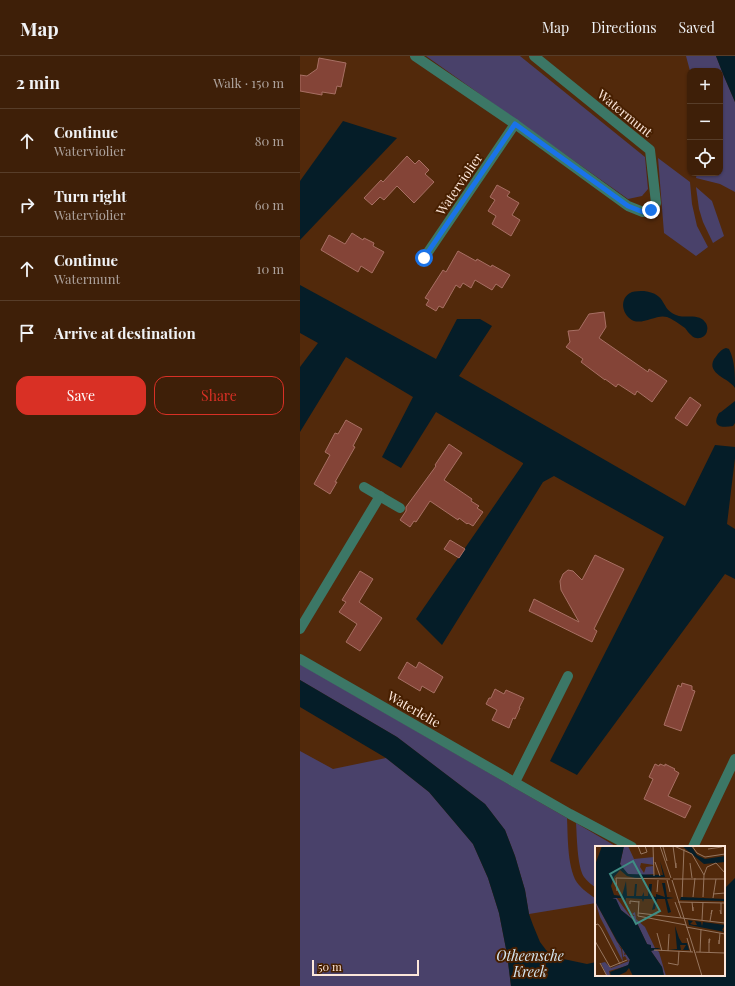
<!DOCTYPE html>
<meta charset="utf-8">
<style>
body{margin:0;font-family:"Playfair Display",serif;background:#452712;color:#f1f3f6}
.controls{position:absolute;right:12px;top:12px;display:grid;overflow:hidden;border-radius:8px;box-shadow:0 1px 3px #0004}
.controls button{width:36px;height:36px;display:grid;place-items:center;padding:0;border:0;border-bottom:1px solid #573d29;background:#3e1f08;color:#f1f3f6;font:20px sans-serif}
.scale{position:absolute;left:12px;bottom:10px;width:107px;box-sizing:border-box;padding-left:4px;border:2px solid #fde7da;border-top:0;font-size:11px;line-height:14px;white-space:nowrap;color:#fde7da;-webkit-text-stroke:3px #471f00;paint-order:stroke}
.stop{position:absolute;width:12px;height:12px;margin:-9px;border:3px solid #1a73e8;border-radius:50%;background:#fff}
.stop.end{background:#1a73e8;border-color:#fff;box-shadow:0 1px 4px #0008}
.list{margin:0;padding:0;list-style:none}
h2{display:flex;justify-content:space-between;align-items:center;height:52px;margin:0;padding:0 16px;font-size:17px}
h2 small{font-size:13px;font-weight:400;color:#ada29c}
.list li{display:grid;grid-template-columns:26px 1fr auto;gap:12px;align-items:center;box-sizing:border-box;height:64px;padding:0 16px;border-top:1px solid #573d29}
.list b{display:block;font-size:15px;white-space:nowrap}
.list p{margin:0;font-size:13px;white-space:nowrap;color:#ada29c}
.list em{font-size:13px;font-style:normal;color:#ada29c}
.actions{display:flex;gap:8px;padding:12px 16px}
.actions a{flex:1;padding:9px 0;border:1px solid #d93025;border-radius:12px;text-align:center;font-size:14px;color:#d93025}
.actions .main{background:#d93025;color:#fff}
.icon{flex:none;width:22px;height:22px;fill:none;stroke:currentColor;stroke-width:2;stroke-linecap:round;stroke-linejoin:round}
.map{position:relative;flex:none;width:435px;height:930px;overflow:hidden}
header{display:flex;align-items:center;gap:24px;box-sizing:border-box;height:56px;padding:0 20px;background:#3e1f08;border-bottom:1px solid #573d29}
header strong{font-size:19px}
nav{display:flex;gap:22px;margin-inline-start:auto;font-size:14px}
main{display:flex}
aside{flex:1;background:#3e1f08}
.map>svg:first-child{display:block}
.green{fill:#49416a}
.water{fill:#051d28}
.building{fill:#844437;stroke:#a76f63}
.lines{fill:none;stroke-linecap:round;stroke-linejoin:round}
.street{stroke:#3c7766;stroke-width:10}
.route{stroke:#1a73e8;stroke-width:5}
.labels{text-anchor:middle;stroke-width:4;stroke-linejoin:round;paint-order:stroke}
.street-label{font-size:13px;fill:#fde7da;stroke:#471f00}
.water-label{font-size:14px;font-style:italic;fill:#d5e7f2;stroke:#471f00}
.inset-road{fill:none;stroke:#96755e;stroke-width:1}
.view{fill:#3f8d84;fill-opacity:0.15;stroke:#3f8d84;stroke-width:2}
.inset-edge{fill:none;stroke:#fde7da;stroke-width:2}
</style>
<header>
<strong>Map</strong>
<nav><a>Map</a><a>Directions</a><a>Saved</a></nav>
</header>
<main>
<aside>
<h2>2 min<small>Walk · 150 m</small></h2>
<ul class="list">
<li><svg class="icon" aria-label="ahead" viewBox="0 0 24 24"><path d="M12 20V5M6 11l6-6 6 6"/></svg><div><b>Continue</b><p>Waterviolier</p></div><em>80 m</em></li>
<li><svg class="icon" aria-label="right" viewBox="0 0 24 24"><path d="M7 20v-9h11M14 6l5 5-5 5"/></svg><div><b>Turn right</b><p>Waterviolier</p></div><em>60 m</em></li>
<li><svg class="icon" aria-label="ahead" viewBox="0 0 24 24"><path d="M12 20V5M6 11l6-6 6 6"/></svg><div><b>Continue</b><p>Watermunt</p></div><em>10 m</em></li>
<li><svg class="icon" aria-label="arrive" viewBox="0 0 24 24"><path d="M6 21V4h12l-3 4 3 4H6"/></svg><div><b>Arrive at destination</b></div></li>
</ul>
<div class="actions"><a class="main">Save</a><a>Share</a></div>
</aside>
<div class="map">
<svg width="435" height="930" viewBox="0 0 435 930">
<rect width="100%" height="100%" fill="#52290b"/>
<!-- green -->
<g class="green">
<path d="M126,0H220L345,101L348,133L342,140L328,143Z"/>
<path d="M386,0H416L423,18L435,46V136L420,128L396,122L397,117H420V15H390Z"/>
<path d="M358,102L390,126L392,148L397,170L408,191L396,200L364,177Z"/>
<path d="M396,131L412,145L424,180L413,187L403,166L399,153Z"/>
<path d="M0,608L267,762C268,780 267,816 279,829C284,835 291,839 296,843V847L229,858L225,834L215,800L205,774L185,748L97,681L0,624Z"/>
<path d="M0,695L33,713L86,702L129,736L173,788L188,822L199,857L207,898L211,930H0Z"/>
<path d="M276,767L317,791H296V832C292,829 287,825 284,821C277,810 277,780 276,767Z"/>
</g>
<!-- water -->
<g class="water">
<path d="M416,0H435V46L423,18Z"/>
<path d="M43,65L97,82L0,184V125Z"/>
<path d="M0,229L136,303L157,263H180L192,270L159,320L385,450L415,389L435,391V402L427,468L435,473V523L425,518L277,719L250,705L364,481L254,420L243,426L142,589L116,563L223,408V407L136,356L101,412L82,401L113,341L46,301L0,376V311L18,287L0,277Z"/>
<path d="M344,235C368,238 360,253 376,259C385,263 398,257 405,266C407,268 408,272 407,275C406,282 396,285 391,279C388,277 387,274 385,272C381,269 371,262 367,261C357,258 345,268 334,265C322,260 318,242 332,236C335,235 340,235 344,235Z"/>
<path d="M426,292L429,293C435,305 435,318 435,332C429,322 406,318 414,303C418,298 420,294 426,292Z"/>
<path d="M435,345V367L433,370C422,372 411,371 419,357L421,356Z"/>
<path d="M0,624L97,681L185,748L205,774L215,800L225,834L229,858L233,869L240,886L246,894L254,901L287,908L296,906V919H424V833L435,822V930H211L207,898L199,857L188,822L173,788L129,736L86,702L0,651Z"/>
</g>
<!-- building -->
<g class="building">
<path d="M19,2L46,7L41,31L37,30L35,38L22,36V39L0,35V19L7,20L17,13Z"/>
<path d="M107,100L115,108L119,104L129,114L125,118L134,126L114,147L97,130L84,144L80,141L72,149L64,142L81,124L83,126Z"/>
<path d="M197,129L210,136L207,140L219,147L212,159L220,164L211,180L192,168L196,160L188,155L195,144L190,141Z"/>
<path d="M52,177L63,184L64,182L74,187L73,190L84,196L72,217L61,210L58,216L21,194L29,179L45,188Z"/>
<path d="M158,195L176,205L177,203L191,211L192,209L210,219L202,232L196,228L192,234L175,224L171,232L163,227L160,232L156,229L143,252L139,250L136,255L126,249L129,244L125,242L143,214L146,216Z"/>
<path d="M304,256L306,271L299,282L348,316L349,313L367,325L352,346L337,335L335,339L318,328L316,331L305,323V324L281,306L283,303L266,291L270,286L268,275L279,274L289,258Z"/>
<path d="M390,341L401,349L387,370L375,362Z"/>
<path d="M46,364L62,373L53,390L55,391L35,426H37L30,438L14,428L30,399L25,396L35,377L38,378Z"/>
<path d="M149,388L162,397L144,424L172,443L171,445L179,450L177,452L183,456L173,470L168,467L167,468L159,462L158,464L130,445L116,466L114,465L110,471L100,464L106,455V451L136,410L135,409Z"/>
<path d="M150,484L165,493L159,502L144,493Z"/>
<path d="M295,499L324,513L294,573L297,575L292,586L229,555L234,543L279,566L261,534L260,525L263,518L268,514L273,515L282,524Z"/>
<path d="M60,515L73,523L59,546L82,562L60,595L46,586L57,568L39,556L46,546L42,544Z"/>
<path d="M107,606L116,612L119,606L143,621L134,637L122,630L120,635L98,622Z"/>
<path d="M382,627L392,630V634L395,635L381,675L364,669L378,629L381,631Z"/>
<path d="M195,633L204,638L206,634L224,642L219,652H220L215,663L213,662L209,672L192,664L197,654L186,648L189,642H191Z"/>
<path d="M355,708L359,710L360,708L365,710V708L375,713L374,714L379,717L368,740L391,750L385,762L344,743L353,723L349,721Z"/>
</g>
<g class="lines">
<!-- street -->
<g class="street">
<path d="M115,0L215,68L328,150L343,156L351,154L356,147L350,94L234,0"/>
<path d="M124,202L215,68"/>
<path d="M64,431L100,452"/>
<path d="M0,573L80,440"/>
<path d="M0,603L270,758L332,791"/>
<path d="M215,726L268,620"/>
<path d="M393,791L435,703"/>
</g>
</g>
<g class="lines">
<!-- route -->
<path class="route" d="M124,202L215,68L328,150L343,156L351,154"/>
</g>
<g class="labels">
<!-- street labels -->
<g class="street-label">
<text transform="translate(325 57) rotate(39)" y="5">Watermunt</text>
<text transform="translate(159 128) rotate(-56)" y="5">Waterviolier</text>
<text transform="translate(114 653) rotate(30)" y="5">Waterlelie</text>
</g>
<!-- water labels -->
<g class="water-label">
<text x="230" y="905">Otheensche<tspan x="230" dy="16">Kreek</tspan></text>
</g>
</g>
<!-- overview -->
<g transform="translate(295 790)">
<rect width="130" height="130" fill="#52290b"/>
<path d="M29,0H33L39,13L59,11V19L46,17L45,21L49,27L51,21L58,20L59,28L40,30L31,27L25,18ZM17,51H21L35,70H40L37,68L40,66L41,73L50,81L60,102H56L52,98L42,77L26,64ZM0,55L22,96L30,105L29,109L33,108L35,114L33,115L30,110L28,111L27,102L21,96L10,77L26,103L28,116L5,71ZM61,103L64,106L71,130H69L67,121L56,105ZM34,115L35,118L31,120L14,125L15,130H12L6,117L10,116L16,122Z" fill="#49416a"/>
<path d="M7,0H29L25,18L33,28L68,29L65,15L70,31H73L40,32L32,30L25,24L19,31L16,40L19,49L27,50L31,35L32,50H39L40,38H42L41,50H47L49,46V50H53L54,38H57L56,50L61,51V48L70,51L67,37H70L72,51L79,52L72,53L76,66L73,67L70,53H62L60,63L57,64L60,53H49L48,56L47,53L31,52L30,57L28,52H17L21,53L26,64L42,77L52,98L56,99V102H66L56,105L67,121L69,130H38L34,122L31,126L22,130H16L15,126L33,119L35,114L22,95L0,55V19ZM87,0H96L102,9L110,13L130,10V16L109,18ZM86,51L130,53V55L85,54ZM93,74L98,75L95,78L99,79H102L100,75L106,76L107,80L108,76L130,79L127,84L130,86L94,79ZM80,80L84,92L87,97H92L94,104H88L91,99H85L86,104H74L82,103Z" fill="#051d28"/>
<path class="inset-road" d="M43,0L46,8L52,6L50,0M58,0L59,30M65,0L76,32M78,0L81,22V17M79,0L97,8L109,29M97,0L102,7L110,11L130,8M68,1L72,15M113,3L127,1M60,16L65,30M95,17L97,32M78,33H130M72,34L75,46M77,34L100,107L99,104M22,45L21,32L75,33M62,46L63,34M118,48L130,47M87,51L89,3M98,51L100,32M108,51L109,29L112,21L121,17L130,27M118,52L121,33M44,55L43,70L91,79M80,56L86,72M83,56L130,57M97,56L98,65V61M35,58V55L44,56M125,64L126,68V57M43,67L130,77M107,74L108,56M115,75L117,64L116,68M0,79L3,78L6,82L25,118M91,81L130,88M62,87L67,105M92,92L96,106M124,94V98L125,87M0,95L15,121L32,114M59,104L98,106M73,105L74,88M101,106L130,107M105,106L106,83M114,106V93H115L114,97M100,107L107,130M5,117L12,130M73,117L83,119L84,105"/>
<path class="view" d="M38,15L65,65L41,78L15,28Z"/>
<rect width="130" height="130" class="inset-edge"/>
</g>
</svg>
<div class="controls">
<button>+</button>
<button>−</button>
<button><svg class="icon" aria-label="locate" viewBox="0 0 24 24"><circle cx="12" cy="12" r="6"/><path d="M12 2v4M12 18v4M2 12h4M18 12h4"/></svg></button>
</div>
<div class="scale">50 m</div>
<div class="stop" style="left:124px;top:202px"></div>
<div class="stop end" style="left:351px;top:154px"></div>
</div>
</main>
